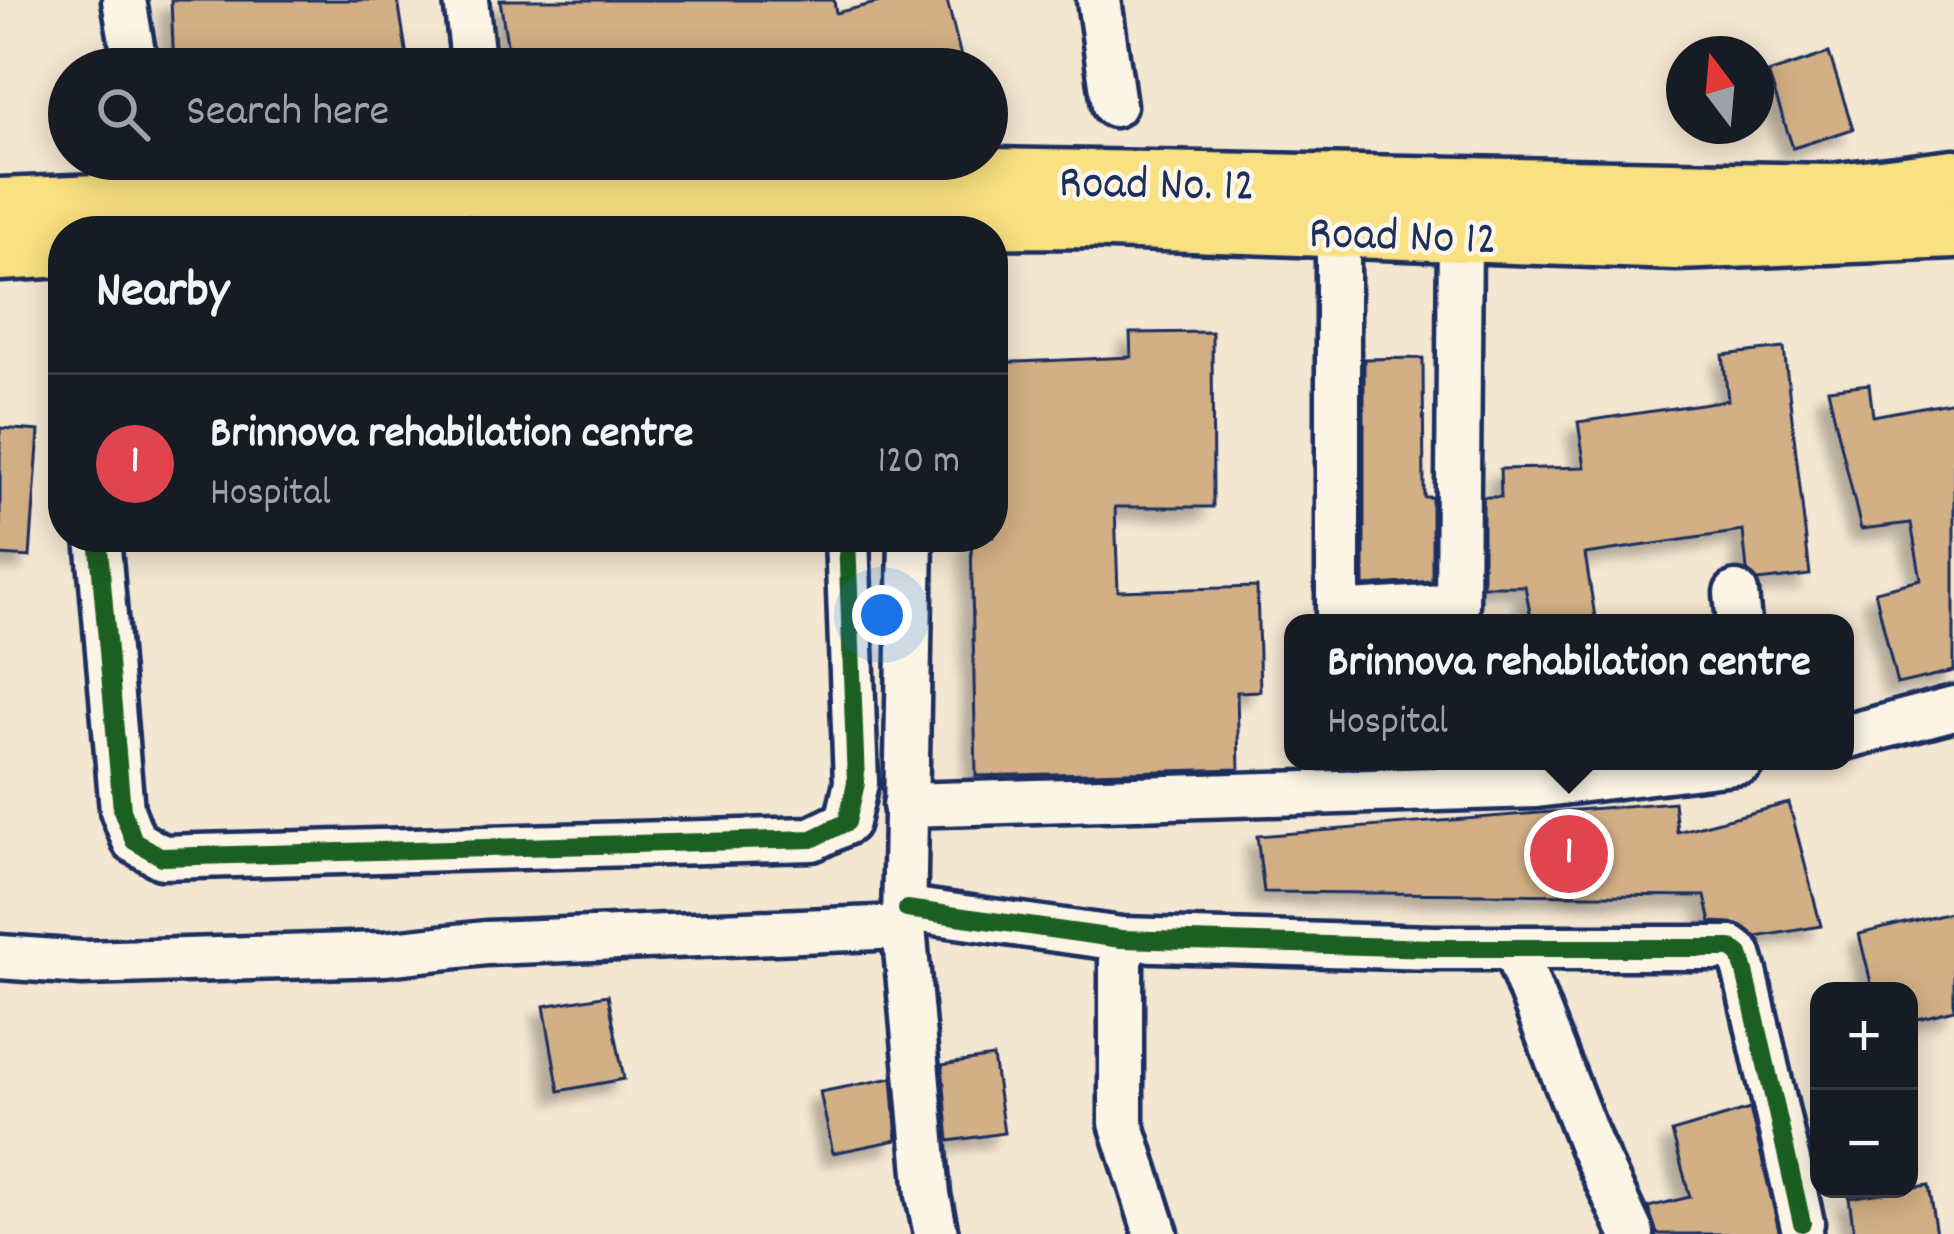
<!DOCTYPE html>
<meta charset="utf-8">
<style>
body{margin:0;font-family:Dekko,sans-serif;background:#20242c;color:#f1f3f6}
.controls{position:absolute;right:36px;bottom:36px;display:grid;overflow:hidden;border-radius:24px;box-shadow:0 6px 30px #0003}
.controls button{width:108px;height:108px;display:grid;place-items:center;padding:0;border:0;border-bottom:3px solid #363941;background:#171b24;color:#f1f3f6;font:60px sans-serif}
.compass{position:absolute;left:1666px;top:36px;width:108px;height:108px;border-radius:50%;background:#171b24;box-shadow:0 6px 30px #0003;rotate:344deg}
.you{position:absolute;left:882px;top:615px;width:42px;height:42px;margin:-30px;border:9px solid #fff;border-radius:50%;background:#1a73e8;box-shadow:0 0 0 18px #1a73e833}
.badge{display:grid;place-items:center;width:78px;height:78px;border-radius:50%;background:#d1495b;color:#fff;font-size:39px;font-weight:700}
.pin{position:absolute;translate:-50% -50%;border:6px solid #fff;box-shadow:0 3px 12px #0006}
.popup{position:absolute;left:1284px;top:614px;width:570px;height:156px;box-sizing:border-box;display:grid;place-content:center;border-radius:24px;background:#171b24;filter:drop-shadow(0 3px 9px #0005);font-size:39px;white-space:nowrap;color:#9ea1a6}
.popup b{font-size:45px;color:#f1f3f6}
.popup::after{content:'';position:absolute;left:50%;top:100%;margin-left:-24px;border:24px solid transparent;border-top-color:#171b24}
.list{margin:0;padding:0;list-style:none}
h2{display:flex;justify-content:space-between;align-items:center;height:156px;margin:0;padding:0 48px;font-size:51px}
h2 small{font-size:39px;font-weight:400;color:#9ea1a6}
.list li{display:grid;grid-template-columns:78px 1fr auto;gap:36px;align-items:center;box-sizing:border-box;height:180px;padding:0 48px;border-top:3px solid #363941}
.list b{display:block;font-size:45px;white-space:nowrap}
.list p{margin:0;font-size:39px;white-space:nowrap;color:#9ea1a6}
.list em{font-size:39px;font-style:normal;color:#9ea1a6}
.icon{flex:none;width:66px;height:66px;fill:none;stroke:currentColor;stroke-width:2;stroke-linecap:round;stroke-linejoin:round}
.map{position:relative;flex:none;width:1954px;height:1234px;overflow:hidden}
.search{position:absolute;background:#171b24;box-shadow:0 6px 30px #0003;left:48px;top:48px;width:960px;height:132px;display:flex;align-items:center;gap:30px;box-sizing:border-box;padding:0 42px;border-radius:66px;color:#9ea1a6;font-size:45px}
.panel{position:absolute;background:#171b24;box-shadow:0 6px 30px #0003;left:48px;top:216px;width:960px;height:336px;border-radius:48px}
.map>svg:first-child{display:block}
.building{fill:#d3af85;stroke:#1b2f5e;stroke-width:3;filter:url(#shadow)}
.lines{fill:none;stroke-linecap:round;stroke-linejoin:round}
.minor-casing{stroke:#1b2f5e;stroke-width:51}
.major-casing{stroke:#1b2f5e;stroke-width:63}
.minor{stroke:#fcf5e5;stroke-width:42}
.major{stroke:#f9e181;stroke-width:54}
.cycleway-casing{stroke:#fcf5e5;stroke-width:26}
.cycleway{stroke:#1b5e20;stroke-width:18}
.labels{text-anchor:middle;stroke-width:9;stroke-linejoin:round;paint-order:stroke}
.street-label{font-size:48px;fill:#1b2f5e;stroke:#fcf5e5}
</style>
<div class="map">
<svg width="1954" height="1234" viewBox="0 0 1954 1234">
<defs>
<filter id="shadow"><feDropShadow dx="-11" dy="11" stdDeviation="6" flood-color="#0004"/></filter>
</defs>
<rect width="100%" height="100%" fill="#f4e7d2"/>
<filter id="ink" filterUnits="userSpaceOnUse"><feTurbulence type="fractalNoise" baseFrequency=".00833" numOctaves="2"/><feDisplacementMap in="SourceGraphic" scale="24" xChannelSelector="R" yChannelSelector="G"/><feConvolveMatrix kernelMatrix="1 2 1 2 8 2 1 2 1" color-interpolation-filters="sRGB"/></filter>
<g filter="url(#ink)">
<!-- building -->
<g class="building">
<path d="M171,0H398L409,69H174Z"/>
<path d="M500,0H834L836,13L888,0H947L964,69H639L637,58L569,69H511Z"/>
<path d="M1829,53L1853,129L1793,148L1768,73Z"/>
<path d="M1212,332L1213,507H1115L1118,591L1257,587L1260,691L1237,692L1239,769L976,776L971,537H993V363L1131,357L1130,333Z"/>
<path d="M1784,348L1810,575L1758,581L1747,570L1743,531L1585,554L1596,623H1532L1525,586H1483V497H1501L1500,469L1585,467L1578,422L1728,400L1723,355Z"/>
<path d="M1423,358L1424,497H1432V581L1364,586V359Z"/>
<path d="M1869,384L1873,416L1954,401V671L1897,684L1875,591L1921,580L1911,523L1861,529L1828,389Z"/>
<path d="M0,428L39,431L30,557L0,555Z"/>
<path d="M1674,802L1677,832L1789,803L1821,926L1757,937L1732,923L1711,922L1705,896L1264,892L1257,836Z"/>
<path d="M1954,911V1009L1909,1020V991H1873L1859,934Z"/>
<path d="M608,995L624,1079L559,1091L544,1006Z"/>
<path d="M993,1057L1004,1133L949,1141L942,1065Z"/>
<path d="M892,1078L897,1140L833,1153L820,1092Z"/>
<path d="M1750,1109L1780,1234H1657L1648,1207L1690,1197L1672,1132Z"/>
<path d="M1928,1186L1936,1234H1854L1849,1198Z"/>
</g>
<g class="lines">
<!-- minor casing -->
<g class="minor-casing">
<g id="minor">
<path d="M124,0L136,69"/>
<path d="M466,0L474,69"/>
<path d="M1099,0L1114,105"/>
<path d="M153,159L160,198"/>
<path d="M1338,230V613L1457,605L1460,234"/>
<path d="M98,537L122,810L134,841L162,857L812,839L847,822L856,783L847,537"/>
<path d="M911,537L904,927L928,1195L936,1234"/>
<path d="M1736,593L1739,623"/>
<path d="M1845,737L1954,708"/>
<path d="M905,805L1536,786L1742,761"/>
<path d="M907,909L1121,939L1434,948H1731L1740,955L1745,972L1802,1223"/>
<path d="M1121,939V1123L1156,1234"/>
<path d="M1514,948L1591,1146L1632,1234"/>
<path d="M0,957L83,963L384,954L486,943L904,927"/>
</g>
</g>
<!-- major casing -->
<g class="major-casing">
<g id="major">
<path d="M0,206L832,173L1831,192L1954,177"/>
<path d="M492,231L762,221L1083,220L1676,242L1954,231"/>
<path d="M0,253L63,249"/>
</g>
</g>
<!-- minor -->
<use href="#minor" class="minor"/>
<!-- major -->
<use href="#major" class="major"/>
<!-- cycleway casing -->
<g class="cycleway-casing">
<g id="cycleway">
<path d="M98,537L122,810L134,841L162,857L812,839L847,822L856,783L847,537"/>
<path d="M907,909L1121,939L1434,948H1731L1740,955L1745,972L1802,1223"/>
</g>
</g>
<!-- cycleway -->
<use href="#cycleway" class="cycleway"/>
</g>
</g>
<g class="labels">
<!-- street labels -->
<g class="street-label">
<text transform="translate(1157 180) rotate(1)" y="17">Road No. 12</text>
<text transform="translate(1403 232) rotate(2)" y="17">Road No 12</text>
</g>
</g>
</svg>
<div class="controls">
<button>+</button>
<button>−</button>
</div>
<svg class="compass" viewBox="-18 -18 36 36"><path d="M0-13l5 13h-10z" fill="#e53935"/><path d="M0 13l5-13h-10z" fill="#9ea1a6"/></svg>
<div class="you"></div>
<div class="pin badge" style="left:1569px;top:854px;background:#e0444e">1</div>
<div class="popup"><b>Brinnova rehabilation centre</b>Hospital</div>
<div class="search"><svg class="icon" aria-label="search" viewBox="0 0 24 24"><circle cx="10" cy="10" r="6"/><path d="M15 15l6 6"/></svg>Search here</div>
<section class="panel">
<h2>Nearby<small></small></h2>
<ul class="list">
<li><span class="badge" style="background:#e0444e">1</span><div><b>Brinnova rehabilation centre</b><p>Hospital</p></div><em>120 m</em></li>
</ul>
</section>
</div>
